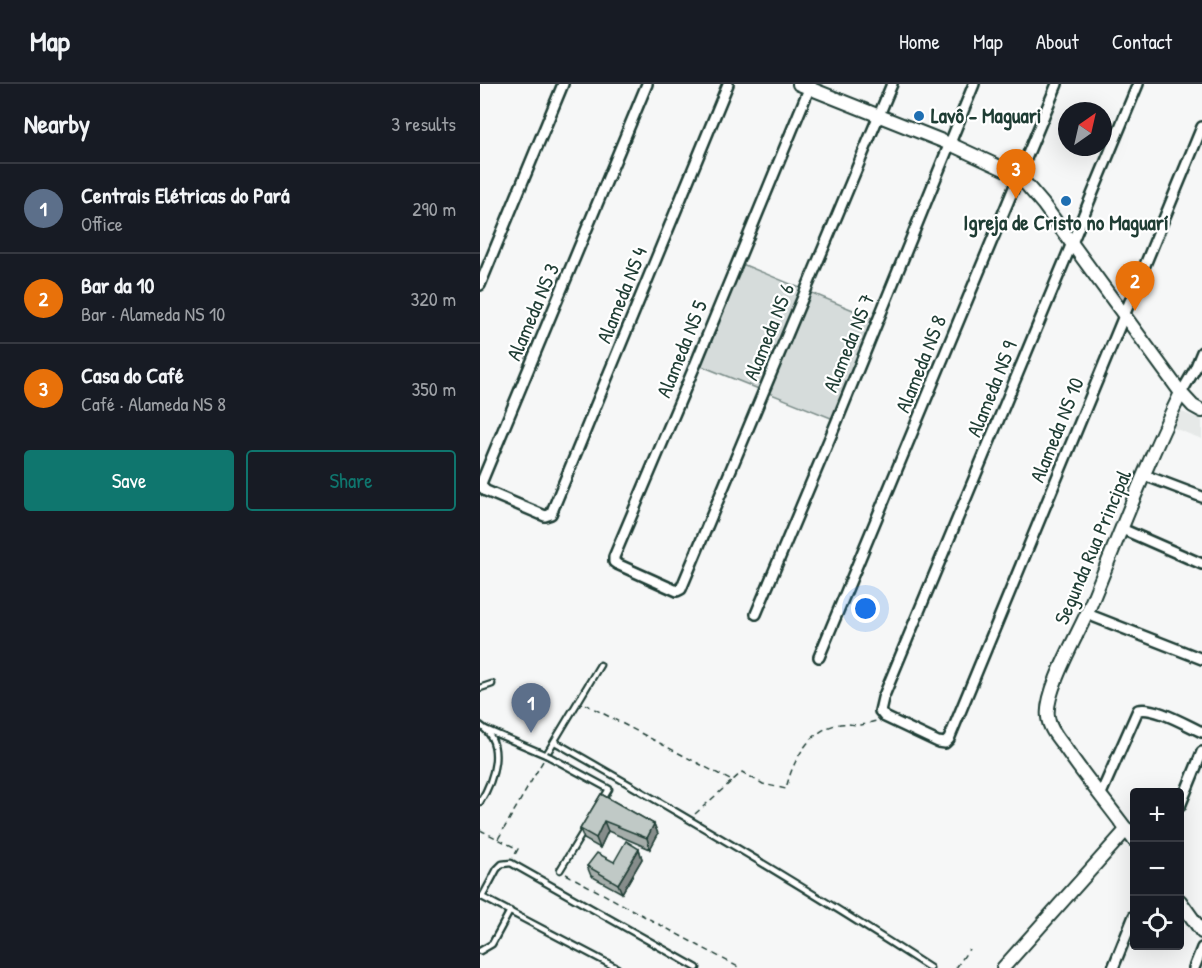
<!DOCTYPE html>
<meta charset="utf-8">
<style>
body{margin:0;font-family:"Patrick Hand",sans-serif;background:#20242c;color:#f1f3f6}
.controls{position:absolute;right:18px;bottom:18px;display:grid;overflow:hidden;border-radius:6px;box-shadow:0 6px 24px #0002}
.controls button{width:54px;height:54px;display:grid;place-items:center;padding:0;border:0;border-bottom:2px solid #363941;background:#171b24;color:#f1f3f6;font:30px sans-serif}
.compass{position:absolute;left:578px;top:18px;width:54px;height:54px;border-radius:50%;background:#171b24;box-shadow:0 6px 24px #0002;rotate:34deg}
.you{position:absolute;left:386px;top:525px;width:21px;height:21px;margin:-15px;border:4px solid #fff;border-radius:50%;background:#1a73e8;box-shadow:0 0 0 9px #1a73e833}
.badge{display:grid;place-items:center;width:39px;height:39px;border-radius:50%;background:#0f766e;color:#fff;font-size:20px;font-weight:700}
.pin{position:absolute;translate:-50% -50px;filter:drop-shadow(0 2px 3px #0008)}
.pin::after{content:'';position:absolute;top:32px;width:21px;height:18px;background:inherit;clip-path:polygon(0 0,100% 0,50% 100%)}
.list{margin:0;padding:0;list-style:none}
h2{display:flex;justify-content:space-between;align-items:center;height:78px;margin:0;padding:0 24px;font-size:26px}
h2 small{font-size:20px;font-weight:400;color:#9ea1a6}
.list li{display:grid;grid-template-columns:39px 1fr auto;gap:18px;align-items:center;box-sizing:border-box;height:90px;padding:0 24px;border-top:2px solid #363941}
.list b{display:block;font-size:22px;white-space:nowrap}
.list p{margin:0;font-size:20px;white-space:nowrap;color:#9ea1a6}
.list em{font-size:20px;font-style:normal;color:#9ea1a6}
.actions{display:flex;gap:12px;padding:18px 24px}
.actions a{flex:1;padding:14px 0;border:2px solid #0f766e;border-radius:6px;text-align:center;font-size:21px;color:#0f766e}
.actions .main{background:#0f766e;color:#fff}
.icon{flex:none;width:33px;height:33px;fill:none;stroke:currentColor;stroke-width:2;stroke-linecap:round;stroke-linejoin:round}
.map{position:relative;flex:none;width:722px;height:884px;overflow:hidden}
header{display:flex;align-items:center;gap:36px;box-sizing:border-box;height:84px;padding:0 30px;background:#171b24;border-bottom:2px solid #363941}
header strong{font-size:28px}
nav{display:flex;gap:33px;margin-inline-start:auto;font-size:21px}
main{display:flex}
aside{flex:1;background:#171b24}
.map>svg:first-child{display:block}
.built{fill:#e6e9e8}
.green{fill:#d6dcdb;stroke:#7a8c88;stroke-width:1.5}
.lines{fill:none;stroke-linecap:round;stroke-linejoin:round}
.lane-casing{stroke:#1f3d34;stroke-width:9}
.street-casing{stroke:#1f3d34;stroke-width:14}
.secondary-casing{stroke:#1f3d34;stroke-width:16}
.path{stroke:#1f3d34;stroke-width:1.5;stroke-dasharray:6 4.5;stroke-linecap:butt}
.lane{stroke:#fff;stroke-width:4.5}
.street{stroke:#fff;stroke-width:9}
.secondary{stroke:#fff;stroke-width:12}
.lane-bridge-casing{stroke:#1f3d34;stroke-width:9;stroke-linecap:butt}
.lane-bridge{stroke:#fff;stroke-width:4.5}
.wall{fill:#a5adaa;stroke:#1f3d34;stroke-width:1.5}
.shaded-wall{fill:#868d8b;stroke:#1f3d34;stroke-width:1.5}
.building{fill:#c0c9c6;stroke:#1f3d34;stroke-width:1.5}
.poi-dot{fill:#1f6fb2;stroke:#fff;stroke-width:2}
.labels{text-anchor:middle;stroke-width:4.5;stroke-linejoin:round;paint-order:stroke}
.poi-label{font-size:21px;font-weight:bold;fill:#1f3d34;stroke:#fff;text-anchor:start}
.street-label{font-size:21px;fill:#1f3d34;stroke:#fff}
</style>
<header>
<strong>Map</strong>
<nav><a>Home</a><a>Map</a><a>About</a><a>Contact</a></nav>
</header>
<main>
<aside>
<h2>Nearby<small>3 results</small></h2>
<ul class="list">
<li><span class="badge" style="background:#5c6f8a">1</span><div><b>Centrais Elétricas do Pará</b><p>Office</p></div><em>290 m</em></li>
<li><span class="badge" style="background:#e8710a">2</span><div><b>Bar da 10</b><p>Bar · Alameda NS 10</p></div><em>320 m</em></li>
<li><span class="badge" style="background:#e8710a">3</span><div><b>Casa do Café</b><p>Café · Alameda NS 8</p></div><em>350 m</em></li>
</ul>
<div class="actions"><a class="main">Save</a><a>Share</a></div>
</aside>
<div class="map">
<svg width="722" height="884" viewBox="0 0 722 884">
<rect width="100%" height="100%" fill="#f6f7f7"/>
<filter id="ink" filterUnits="userSpaceOnUse"><feTurbulence type="fractalNoise" baseFrequency=".0167" numOctaves="2"/><feDisplacementMap in="SourceGraphic" scale="12" xChannelSelector="R" yChannelSelector="G"/><feConvolveMatrix kernelMatrix="1 2 1 2 8 2 1 2 1" color-interpolation-filters="sRGB"/></filter>
<g filter="url(#ink)">
<!-- built -->
<path class="built" d="M697,326L722,336V355L691,343Z"/>
<!-- green -->
<path class="green" d="M255,177L397,236L356,336L214,279Z"/>
<g class="lines">
<!-- lane casing -->
<g class="lane-casing">
<g id="lane">
<path d="M0,604L12,600"/>
<path d="M0,641C26,659 14,696 0,718"/>
<path d="M5,645L66,671L120,581"/>
<path d="M75,658C202,730 327,804 450,884"/>
<path d="M70,673L129,705L123,715"/>
<path d="M80,786L105,745"/>
<path d="M2,813L17,785L22,780L31,779L217,884"/>
<path d="M2,813L137,884"/>
<path d="M0,867L12,860L30,827"/>
</g>
</g>
<!-- street casing -->
<g class="street-casing">
<g id="street">
<path d="M167,0L2,397L1,402L6,407L65,432L71,430L248,0"/>
<path d="M331,0L216,279L134,473V478L137,480L197,507L201,505L412,0"/>
<path d="M658,0L403,614L400,627L405,633L458,658L465,659L469,655L722,43"/>
<path d="M0,201L83,0"/>
<path d="M701,309L715,285L722,268"/>
<path d="M664,391L722,413"/>
<path d="M642,445L722,480"/>
<path d="M276,530L357,337L494,0"/>
<path d="M607,530L722,575"/>
<path d="M339,573L577,0"/>
<path d="M620,712L658,626C675,622 706,641 722,648"/>
<path d="M700,722L722,668"/>
<path d="M633,884L654,832"/>
<path d="M714,884L722,864"/>
</g>
</g>
<!-- secondary casing -->
<g class="secondary-casing">
<g id="secondary">
<path d="M319,0L470,60L526,86L539,92L563,120L701,309L713,322L722,327"/>
<path d="M654,756C632,725 607,696 586,665C579,655 569,645 568,633C564,609 597,552 608,527C638,454 666,380 701,309"/>
<path d="M700,817L722,848"/>
<path d="M523,884L647,745"/>
</g>
</g>
<!-- path -->
<g class="path">
<path d="M105,620L252,697L262,688L283,700L306,705C312,678 329,645 360,640C366,639 373,641 379,641C385,641 391,638 397,637"/>
<path d="M215,730L252,697"/>
<path d="M0,746L38,765L33,774"/>
<path d="M18,755L63,677"/>
<path d="M86,790L260,884"/>
<path d="M476,884L489,865"/>
</g>
<!-- lane -->
<use href="#lane" class="lane"/>
<!-- street -->
<use href="#street" class="street"/>
<!-- secondary -->
<use href="#secondary" class="secondary"/>
<!-- lane-bridge casing -->
<g class="lane-bridge-casing">
<path id="lane-bridge" d="M66,671L70,673"/>
</g>
<!-- lane-bridge -->
<use href="#lane-bridge" class="lane-bridge"/>
</g>
<!-- wall -->
<g class="wall">
<path d="M121,710L174,740L178,750L170,765L128,747L120,764L104,755L100,745Z"/>
<path d="M159,765L162,775L142,809L111,792L107,782L134,778Z"/>
</g>
<!-- shaded-wall -->
<g class="shaded-wall">
<path d="M124,737L128,747L120,764L116,754Z"/>
<path d="M174,740L178,750L170,765L167,754Z"/>
<path d="M159,765L162,775L142,809L138,800Z"/>
</g>
<!-- building -->
<g class="building">
<path d="M121,710L174,740L167,754L124,737L116,754L100,745Z"/>
<path d="M146,757L159,765L138,800L107,782L117,769L134,778Z"/>
</g>
</g>
<!-- markers -->
<g class="poi-dot">
<circle cx="439" cy="32" r="6"/>
<circle cx="586" cy="117" r="6"/>
</g>
<g class="labels">
<!-- poi labels -->
<g class="poi-label">
<text x="451" y="39">Lavô - Maguari</text>
<text x="586" y="146" text-anchor="middle">Igreja de Cristo no Maguarí</text>
</g>
<!-- street labels -->
<g class="street-label">
<text transform="translate(142 211) rotate(-68)" y="7">Alameda NS 4</text>
<text transform="translate(53 228) rotate(-67)" y="7">Alameda NS 3</text>
<text transform="translate(289 248) rotate(-68)" y="7">Alameda NS 6</text>
<text transform="translate(369 259) rotate(-68)" y="7">Alameda NS 7</text>
<text transform="translate(202 265) rotate(-68)" y="7">Alameda NS 5</text>
<text transform="translate(441 280) rotate(-68)" y="7">Alameda NS 8</text>
<text transform="translate(512 305) rotate(-68)" y="7">Alameda NS 9</text>
<text transform="translate(577 346) rotate(-68)" y="7">Alameda NS 10</text>
<text transform="translate(613 463) rotate(-67)" y="7">Segunda Rua Principal</text>
</g>
</g>
</svg>
<div class="controls">
<button>+</button>
<button>−</button>
<button><svg class="icon" aria-label="locate" viewBox="0 0 24 24"><circle cx="12" cy="12" r="6"/><path d="M12 2v4M12 18v4M2 12h4M18 12h4"/></svg></button>
</div>
<svg class="compass" viewBox="-18 -18 36 36"><path d="M0-13l5 13h-10z" fill="#e53935"/><path d="M0 13l5-13h-10z" fill="#9ea1a6"/></svg>
<div class="you"></div>
<div class="pin badge" style="left:51px;top:649px;background:#5c6f8a">1</div>
<div class="pin badge" style="left:655px;top:227px;background:#e8710a">2</div>
<div class="pin badge" style="left:536px;top:115px;background:#e8710a">3</div>
</div>
</main>
